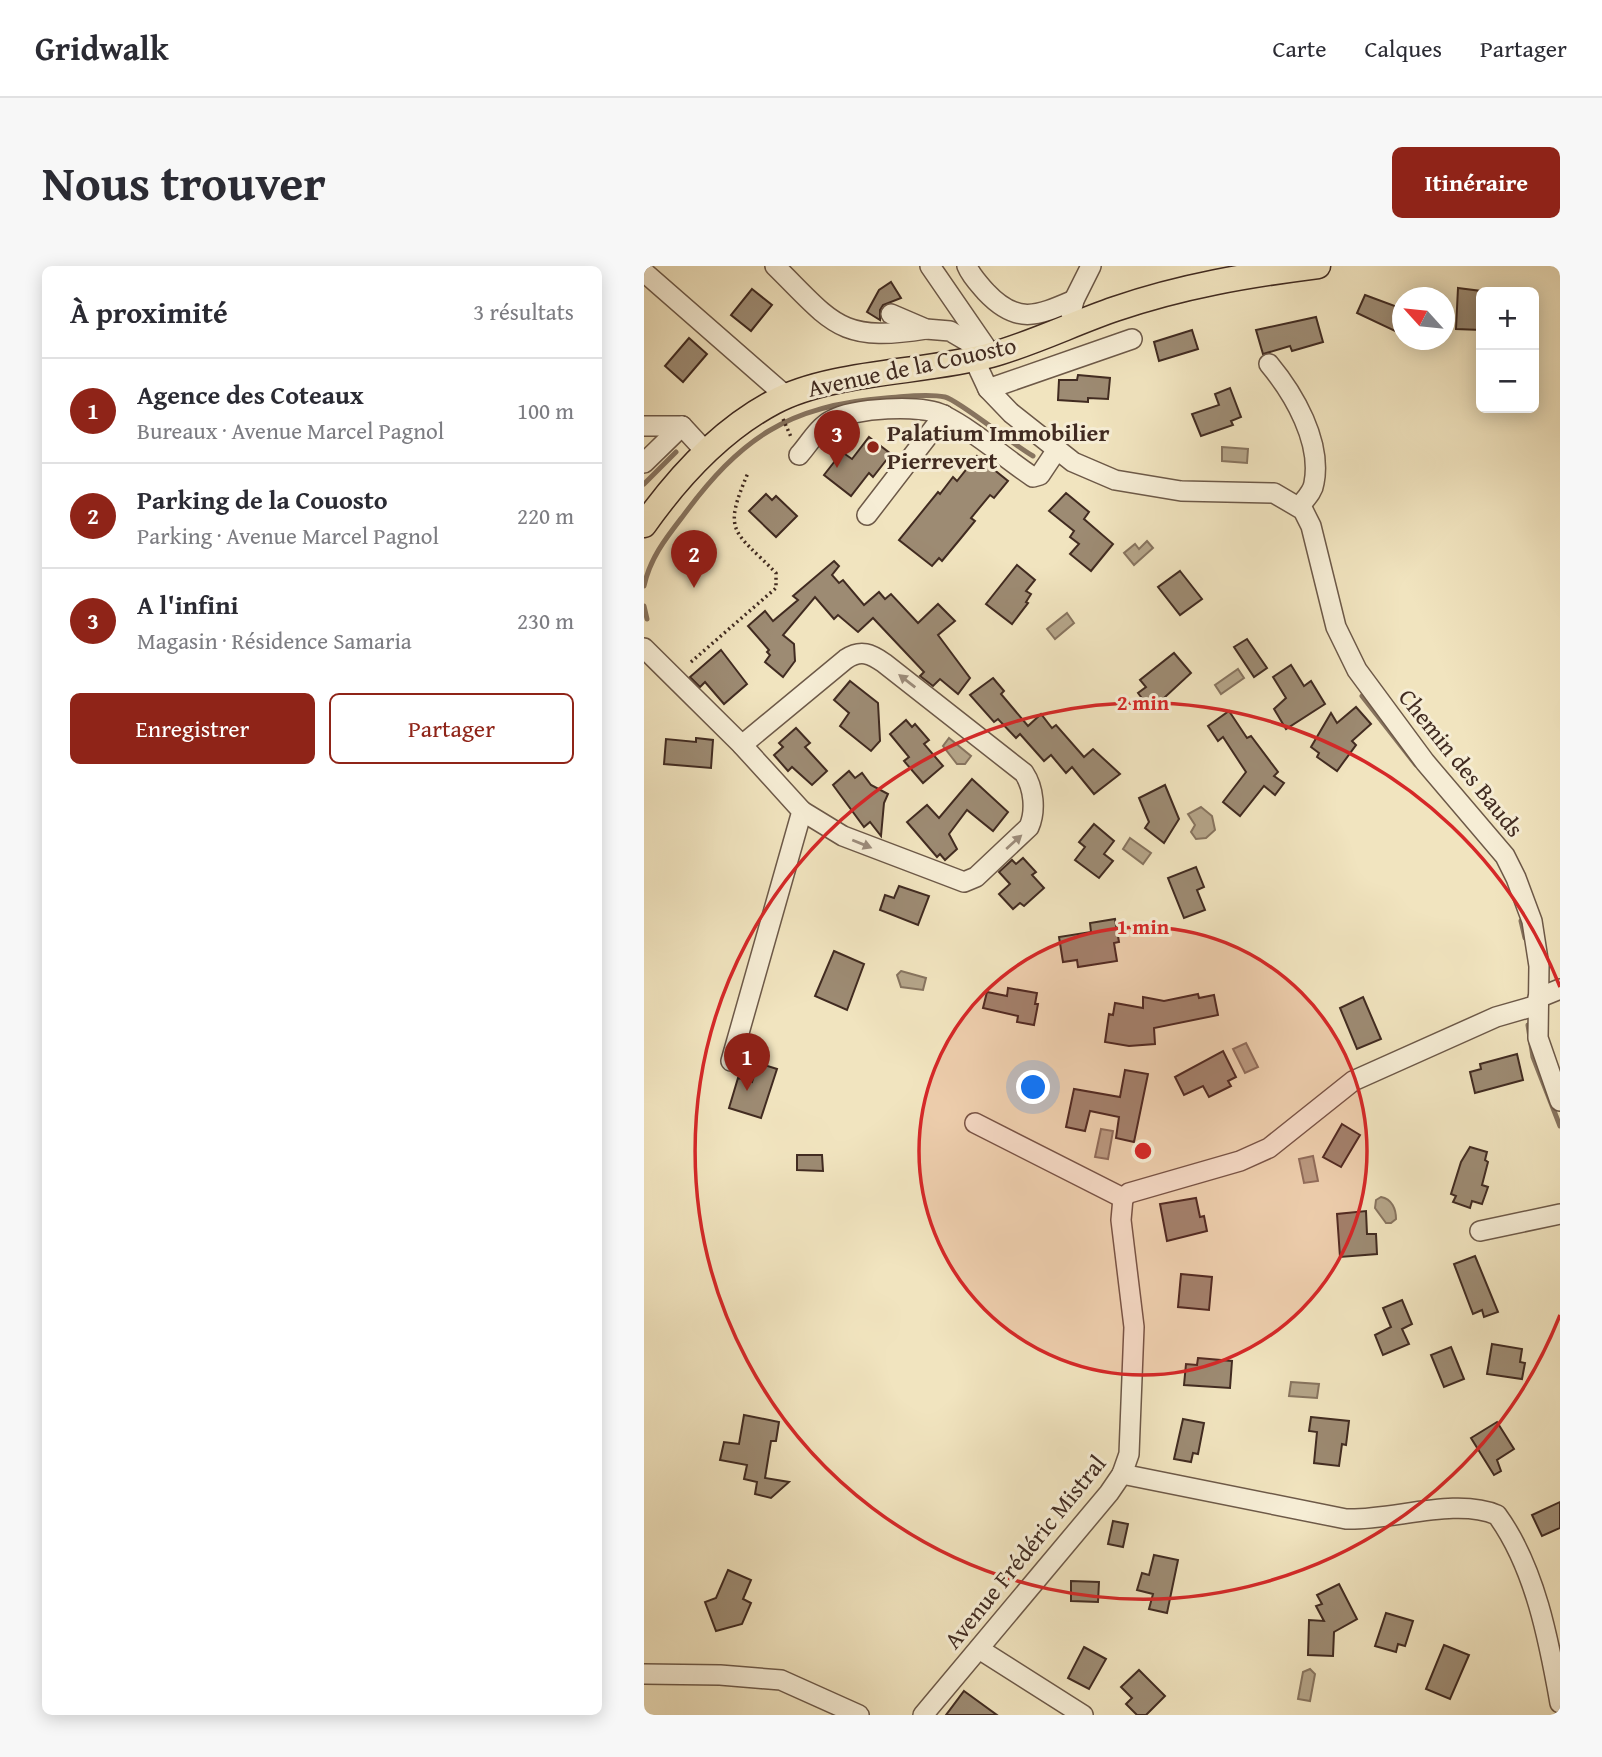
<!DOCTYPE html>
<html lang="fr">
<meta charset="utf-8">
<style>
body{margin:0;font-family:"Gentium Book Plus",serif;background:#f7f7f7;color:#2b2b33}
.controls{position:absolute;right:21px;top:21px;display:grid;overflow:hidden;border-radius:10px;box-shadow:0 4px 18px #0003}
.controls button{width:63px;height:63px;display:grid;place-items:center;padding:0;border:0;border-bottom:2px solid #e1e1e2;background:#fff;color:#2b2b33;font:35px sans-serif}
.compass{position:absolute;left:748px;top:21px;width:63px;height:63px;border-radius:50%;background:#fff;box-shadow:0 4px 18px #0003;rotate:297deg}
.you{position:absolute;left:390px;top:822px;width:24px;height:24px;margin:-18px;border:5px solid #fff;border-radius:50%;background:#1a73e8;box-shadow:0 0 0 10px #1a73e833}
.badge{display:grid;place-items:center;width:46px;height:46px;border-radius:50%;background:#8f2418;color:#fff;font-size:23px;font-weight:700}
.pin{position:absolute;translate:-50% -58px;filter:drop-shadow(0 2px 4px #0008)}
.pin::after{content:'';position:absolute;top:37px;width:24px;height:21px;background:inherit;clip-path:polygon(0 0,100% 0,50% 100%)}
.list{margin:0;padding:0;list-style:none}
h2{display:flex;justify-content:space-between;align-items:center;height:91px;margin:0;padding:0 28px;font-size:30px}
h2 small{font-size:23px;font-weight:400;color:#7c7c81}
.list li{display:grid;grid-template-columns:46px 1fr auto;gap:21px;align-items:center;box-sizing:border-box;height:105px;padding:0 28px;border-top:2px solid #e1e1e2}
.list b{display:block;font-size:26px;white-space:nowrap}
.list p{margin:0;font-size:23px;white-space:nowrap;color:#7c7c81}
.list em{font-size:23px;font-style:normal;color:#7c7c81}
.actions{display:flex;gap:14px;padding:21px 28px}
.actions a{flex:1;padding:16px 0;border:2px solid #8f2418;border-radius:10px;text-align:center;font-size:24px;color:#8f2418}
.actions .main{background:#8f2418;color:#fff}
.map{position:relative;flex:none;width:916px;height:1449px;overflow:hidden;border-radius:10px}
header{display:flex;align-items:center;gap:42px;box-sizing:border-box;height:98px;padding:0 35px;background:#fff;border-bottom:2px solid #e1e1e2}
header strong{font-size:33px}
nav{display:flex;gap:38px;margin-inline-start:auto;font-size:24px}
.intro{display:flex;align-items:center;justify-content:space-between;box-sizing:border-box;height:168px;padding:0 42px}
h1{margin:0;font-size:49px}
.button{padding:18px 32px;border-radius:10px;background:#8f2418;color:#fff;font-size:24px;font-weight:700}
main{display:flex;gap:42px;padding:0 42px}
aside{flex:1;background:#fff;border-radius:10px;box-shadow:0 4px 18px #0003}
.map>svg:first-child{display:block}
.water{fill:#b5a589;stroke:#87745f;stroke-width:2}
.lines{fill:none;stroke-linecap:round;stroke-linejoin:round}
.stream{stroke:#87745f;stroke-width:5}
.building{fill:#9d8b73;stroke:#412b21;stroke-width:2}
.minor-casing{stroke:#6d5948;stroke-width:22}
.major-casing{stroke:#412b21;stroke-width:27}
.path{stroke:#412b21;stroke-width:3.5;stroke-dasharray:2 3.5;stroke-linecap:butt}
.minor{stroke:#f6edd5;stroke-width:19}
.major{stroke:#f1e4bf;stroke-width:24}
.oneway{fill:#9c8c7b}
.ring{fill:none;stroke:#d62828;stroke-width:3.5}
.poi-dot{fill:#8f2418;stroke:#f6edd5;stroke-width:2.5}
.labels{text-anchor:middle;stroke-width:6;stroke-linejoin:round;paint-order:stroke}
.street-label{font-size:24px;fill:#412b21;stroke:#f6edd5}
.poi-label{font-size:24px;font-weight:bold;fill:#412b21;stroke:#f6edd5;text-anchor:start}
.centre{fill:#d62828;stroke:#f6edd5;stroke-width:3.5}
.ring-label{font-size:21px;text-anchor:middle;font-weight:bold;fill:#d62828;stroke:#f6edd5;stroke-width:6;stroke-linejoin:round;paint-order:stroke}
</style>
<header>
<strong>Gridwalk</strong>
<nav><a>Carte</a><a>Calques</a><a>Partager</a></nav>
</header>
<div class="intro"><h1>Nous trouver</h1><a class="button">Itinéraire</a></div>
<main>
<aside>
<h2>À proximité<small>3 résultats</small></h2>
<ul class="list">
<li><span class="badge">1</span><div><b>Agence des Coteaux</b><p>Bureaux · Avenue Marcel Pagnol</p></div><em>100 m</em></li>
<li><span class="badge">2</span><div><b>Parking de la Couosto</b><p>Parking · Avenue Marcel Pagnol</p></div><em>220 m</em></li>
<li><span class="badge">3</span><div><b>A l'infini</b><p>Magasin · Résidence Samaria</p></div><em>230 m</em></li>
</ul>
<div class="actions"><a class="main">Enregistrer</a><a>Partager</a></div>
</aside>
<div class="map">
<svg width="916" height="1449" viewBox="0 0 916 1449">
<rect width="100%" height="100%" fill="#f1e4bf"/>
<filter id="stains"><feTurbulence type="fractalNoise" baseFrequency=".00286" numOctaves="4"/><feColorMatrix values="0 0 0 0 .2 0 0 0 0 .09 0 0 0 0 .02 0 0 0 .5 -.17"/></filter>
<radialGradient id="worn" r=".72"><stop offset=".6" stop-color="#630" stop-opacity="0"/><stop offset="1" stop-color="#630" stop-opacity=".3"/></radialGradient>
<!-- water -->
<g class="water">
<path d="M578,181L604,183L603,197L578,195Z"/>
<path d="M503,275L509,282L490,299L480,287L491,278L495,283Z"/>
<path d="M423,347L430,357L411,373L403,363Z"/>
<path d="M594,403L600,412L577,428L571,419Z"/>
<path d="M305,472L327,490L321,498H313L299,480Z"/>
<path d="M557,541L568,550L571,564L562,572L552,573L547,566L551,559L544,548Z"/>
<path d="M486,572L507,587L499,598L479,583Z"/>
<path d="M257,705L282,712L279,724L257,721L253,709Z"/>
<path d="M602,777L614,801L601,807L589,783Z"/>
<path d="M457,863L469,865L464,893L451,891Z"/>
<path d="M669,890L674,915L660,917L655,893Z"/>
<path d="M737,931C748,933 752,943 752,953L747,957H742L731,942L732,934Z"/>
<path d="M647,1116L675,1118L673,1132L645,1130Z"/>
<path d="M666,1403L671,1408L666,1435L654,1433L659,1406Z"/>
</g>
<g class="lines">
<!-- stream -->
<g class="stream">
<path d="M0,218L32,186"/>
<path d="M0,320C6,292 22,272 39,250C96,173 144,139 242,132C260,131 282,127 301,131C316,135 369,179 389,190"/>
<path d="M0,340L3,353"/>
<path d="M718,430L772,499"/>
<path d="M877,655L881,672"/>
<path d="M884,759L889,791L916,860"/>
</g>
</g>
<!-- building -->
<g class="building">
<path d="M247,16L257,32L239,39L236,44V54L223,46L235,24Z"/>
<path d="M814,22L837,25V64L812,63Z"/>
<path d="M108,23L128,39L107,65L87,49Z"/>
<path d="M721,29L759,43L751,65L713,47Z"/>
<path d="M672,51L679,76L648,85L646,80L619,88L612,64Z"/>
<path d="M548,64L554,83L515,95L510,76Z"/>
<path d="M45,72L63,88L39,116L21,100Z"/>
<path d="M434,109L466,112L464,133L444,132V136L414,134L415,114H433Z"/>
<path d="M586,122L597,151L587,155L589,159L557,170L548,148L575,139L571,128Z"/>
<path d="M225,171L247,188L229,211L225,207L207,230L180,209L198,186L208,193Z"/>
<path d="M333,190L364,215L350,232L346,229L327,252L331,255L317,272L298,295L295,292L288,300L255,274L294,226L296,228L309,211L313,215Z"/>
<path d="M422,227L445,246L440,253L469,278L447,305L426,288L435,278L426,271L430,265L405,245Z"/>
<path d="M122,228L128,234L132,230L153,250L132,271L105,245Z"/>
<path d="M190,295L195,300L188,309L195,317L199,314L220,339L235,326L241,333L247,328L274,357L294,338L311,355L294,369L326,412L314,428L296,413L289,420L276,410L280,406L229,352L214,366L194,349L190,353L171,331L139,369L150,378L151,395L139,411L121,396L126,389L123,386L125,384L104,360L121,345L129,355L154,334L149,330Z"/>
<path d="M373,299L391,314L382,325L387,328L382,336L384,337L368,358L342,338Z"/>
<path d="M536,305L558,333L536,349L514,321Z"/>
<path d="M603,373L623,402L610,411L590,381Z"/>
<path d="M77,384L103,418L80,438L61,416L56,421L46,411Z"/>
<path d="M530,387L547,407L507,444L494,427L502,421L496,414Z"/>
<path d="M647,399L660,420L667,415L681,438L642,463L630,443L642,432L629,411Z"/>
<path d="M349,412L360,425L357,428L384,460L397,448L408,462L412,459L440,491L449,483L476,508L450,528L428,501L422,507L407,489L400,495L376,468L372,472L354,453L350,456L326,429Z"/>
<path d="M206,415L234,437L236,475L227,485L196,460L205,447L190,434Z"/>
<path d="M712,441L727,458L708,475L712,479L693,505L673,491L675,487L667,481L687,447L693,457Z"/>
<path d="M585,445L603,472L607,470L634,506L630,510L640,517L631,529L620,520L596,550L579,536L602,506L579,471L574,475L564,460Z"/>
<path d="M262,454L268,461L271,458L285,474L280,478L299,500L279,517L260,495L265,491L246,468Z"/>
<path d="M152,462L166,477L161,481L183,505L168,519L148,501L144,505L130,489L139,481L135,477Z"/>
<path d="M52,472L69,474L67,502L20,498L22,473L52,476Z"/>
<path d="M205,505L211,512L218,507L227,519L244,528L240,537L237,570L226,556L220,561L189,519Z"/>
<path d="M328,513L364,546L349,565L323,544L305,568L313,583L301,594L296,588L293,591L263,556L283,539L295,552Z"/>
<path d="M521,519L535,553L520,577L501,562L505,556L495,532Z"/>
<path d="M450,558L470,575L460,588L469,595L455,612L431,594L441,581L435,576Z"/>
<path d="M379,592L392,606L388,609L400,622L380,640L376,637L369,643L355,628L366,618L355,606L368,594L372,598Z"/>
<path d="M552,601L560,621L553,624L561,644L540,652L524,612Z"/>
<path d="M255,620L285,630L274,659L236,644L241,629L250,632Z"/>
<path d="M471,653L475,676L470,677L473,695L434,701L433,694L419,696L415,671L447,666L446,657Z"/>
<path d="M190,685L220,698L203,744L171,730Z"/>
<path d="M364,722L393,727L391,738H394L390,759L373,756L374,750L339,742L343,726L363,730Z"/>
<path d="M554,728L555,732L570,729L574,749L510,762L511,778L485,780L461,776L465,748L469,749L471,737L499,742V731L520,735Z"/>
<path d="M719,731L737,773L713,783L696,742Z"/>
<path d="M579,785L592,811L584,815L587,820L565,831L559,820L540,829L531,811Z"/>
<path d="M873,788L879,814L831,827L826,806L837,803L836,798Z"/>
<path d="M114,797L133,803L117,852L85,842L94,812L108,816Z"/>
<path d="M481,804L504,808L490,876L472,872L475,851L446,845L441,865L422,861L430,823L476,831Z"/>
<path d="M698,858L716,869L697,901L679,891Z"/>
<path d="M826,881L843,886L841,894L844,896L838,919L844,921L838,938L828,935L826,942L809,936L812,930L807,928L817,896Z"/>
<path d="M153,889H178L179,905L153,904Z"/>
<path d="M552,932L556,951L560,950L563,965L523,975L516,938Z"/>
<path d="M722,945L723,968H732L733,988L696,991L693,948Z"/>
<path d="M831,990L854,1046L840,1051L838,1044L829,1048L810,998Z"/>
<path d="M537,1008L568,1011L565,1044L534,1041Z"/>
<path d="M758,1034L768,1058L758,1063L765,1078L739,1089L731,1069L747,1061L739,1042Z"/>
<path d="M848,1078L878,1083L876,1096L881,1097L878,1113L843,1108Z"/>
<path d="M807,1081L820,1113L800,1121L787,1089Z"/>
<path d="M554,1092L588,1095L586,1122L540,1119L542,1098L553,1099Z"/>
<path d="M100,1149L135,1156L132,1175H127L121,1212L145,1216L127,1232L111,1228L113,1216L100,1213L103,1199L76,1194L80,1176L95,1178Z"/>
<path d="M667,1151L705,1155L702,1179L698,1178L695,1200L670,1197L673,1166L665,1165Z"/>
<path d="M539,1153L560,1157L554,1188L549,1187L547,1196L530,1193Z"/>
<path d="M853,1156L870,1183L853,1194L857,1205L850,1209L827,1172Z"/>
<path d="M916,1236V1262L898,1270L888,1249Z"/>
<path d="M469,1255L484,1258L479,1281L464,1278Z"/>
<path d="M510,1289L534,1294L523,1347L505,1343L509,1328L493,1324L498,1307L505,1309Z"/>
<path d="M84,1304L107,1314L99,1333L107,1337L98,1358L72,1365L61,1336L72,1332Z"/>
<path d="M427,1315L455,1316L454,1336L427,1335Z"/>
<path d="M695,1318L713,1353L690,1366L689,1390L664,1389L665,1354L680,1355L672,1340L678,1338L673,1329Z"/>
<path d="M742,1347L769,1355L761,1380L754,1378L752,1386L731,1380Z"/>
<path d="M800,1379L825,1389L806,1433L782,1423Z"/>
<path d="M440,1381L462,1393L445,1423L424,1412Z"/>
<path d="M495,1404L521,1430L502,1449H493L482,1438L488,1432L477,1421Z"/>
<path d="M320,1425L353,1449H302Z"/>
</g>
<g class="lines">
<!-- minor casing -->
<g class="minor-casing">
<g id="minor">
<path d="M131,0C189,57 195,77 282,63"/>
<path d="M286,0L341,80"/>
<path d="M323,0C327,10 335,18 342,26C373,59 393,50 430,34"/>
<path d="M0,6L142,130"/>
<path d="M427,47L430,34L447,0"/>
<path d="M247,48L282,63L306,65L347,89"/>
<path d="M330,93L344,123L367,147L429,196L471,214L537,225L630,227L659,244L667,260L692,361L713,404L781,496L861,590L872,612L888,655L895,700L894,772L916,835"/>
<path d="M625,98C650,128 678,176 670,217C669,226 661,233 656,240"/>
<path d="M344,123L488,73"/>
<path d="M0,160H38L62,186"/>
<path d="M155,189C165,178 174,161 188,154C209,142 278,138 299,149C331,165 359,191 389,211L396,209L412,185"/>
<path d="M0,197L38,160"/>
<path d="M223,249L300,149"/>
<path d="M0,382L98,479L158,545L87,795"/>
<path d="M98,479L202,393C217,383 227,388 240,397L380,507C390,522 392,545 385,561L332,611L320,616L199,570L158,545"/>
<path d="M894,732L916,723"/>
<path d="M331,857L479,932"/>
<path d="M836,965L916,948"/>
<path d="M478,1208L702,1253C747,1255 812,1231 853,1249C891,1301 905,1375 916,1437"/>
<path d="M335,1383L439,1449"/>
<path d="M0,1408L76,1409L137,1414L215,1449"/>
<path d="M279,1449L465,1227L478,1208L485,1188L490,1061L477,954L479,932L485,927L596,895L625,882L709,815L852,751L894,739"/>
</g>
</g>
<!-- major casing -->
<g class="major-casing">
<path id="major" d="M0,259C34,211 77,164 130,136C188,105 282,107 347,89C390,77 430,57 471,43C538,20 604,9 674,0"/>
</g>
<!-- path -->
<g class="path">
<path d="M139,153L147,171"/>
<path d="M47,396L132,322V307C90,264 78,267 104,207"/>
</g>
<!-- minor -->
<use href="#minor" class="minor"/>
<!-- major -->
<use href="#major" class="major"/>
</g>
<!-- one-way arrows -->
<defs><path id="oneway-solid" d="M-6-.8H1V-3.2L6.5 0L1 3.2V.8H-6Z" transform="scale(1.75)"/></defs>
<g class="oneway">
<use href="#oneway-solid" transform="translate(263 415) rotate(-142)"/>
<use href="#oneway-solid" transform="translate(370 576) rotate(-42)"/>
<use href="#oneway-solid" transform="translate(218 578) rotate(22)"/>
</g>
<!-- distance rings -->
<circle cx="499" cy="885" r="224" fill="#d62828" fill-opacity=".12"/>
<g class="ring">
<circle cx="499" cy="885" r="224"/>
<path d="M916 1049A448 448 0 1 1 916 721"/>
</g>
<!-- markers -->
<circle class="poi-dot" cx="229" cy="181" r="7"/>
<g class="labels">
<!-- street labels -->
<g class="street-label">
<text transform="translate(268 101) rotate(-12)" y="8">Avenue de la Couosto</text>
<text transform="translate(817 497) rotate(51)" y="8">Chemin des Bauds</text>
<text transform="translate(381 1286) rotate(-51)" y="8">Avenue Frédéric Mistral</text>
</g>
<!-- poi labels -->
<g class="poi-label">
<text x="243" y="175">Palatium Immobilier<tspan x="243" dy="28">Pierrevert</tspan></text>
</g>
</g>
<circle cx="499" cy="885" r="10" class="centre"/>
<g class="ring-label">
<text x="499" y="444">2 min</text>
<text x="499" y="668">1 min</text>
</g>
<rect width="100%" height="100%" filter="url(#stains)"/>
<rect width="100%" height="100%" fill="url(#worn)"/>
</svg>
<div class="controls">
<button>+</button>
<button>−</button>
</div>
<svg class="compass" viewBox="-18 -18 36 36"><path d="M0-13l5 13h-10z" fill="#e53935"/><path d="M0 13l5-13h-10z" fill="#7c7c81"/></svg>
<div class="you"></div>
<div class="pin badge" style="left:103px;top:825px">1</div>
<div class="pin badge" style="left:50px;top:322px">2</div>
<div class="pin badge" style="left:193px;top:202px">3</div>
</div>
</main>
